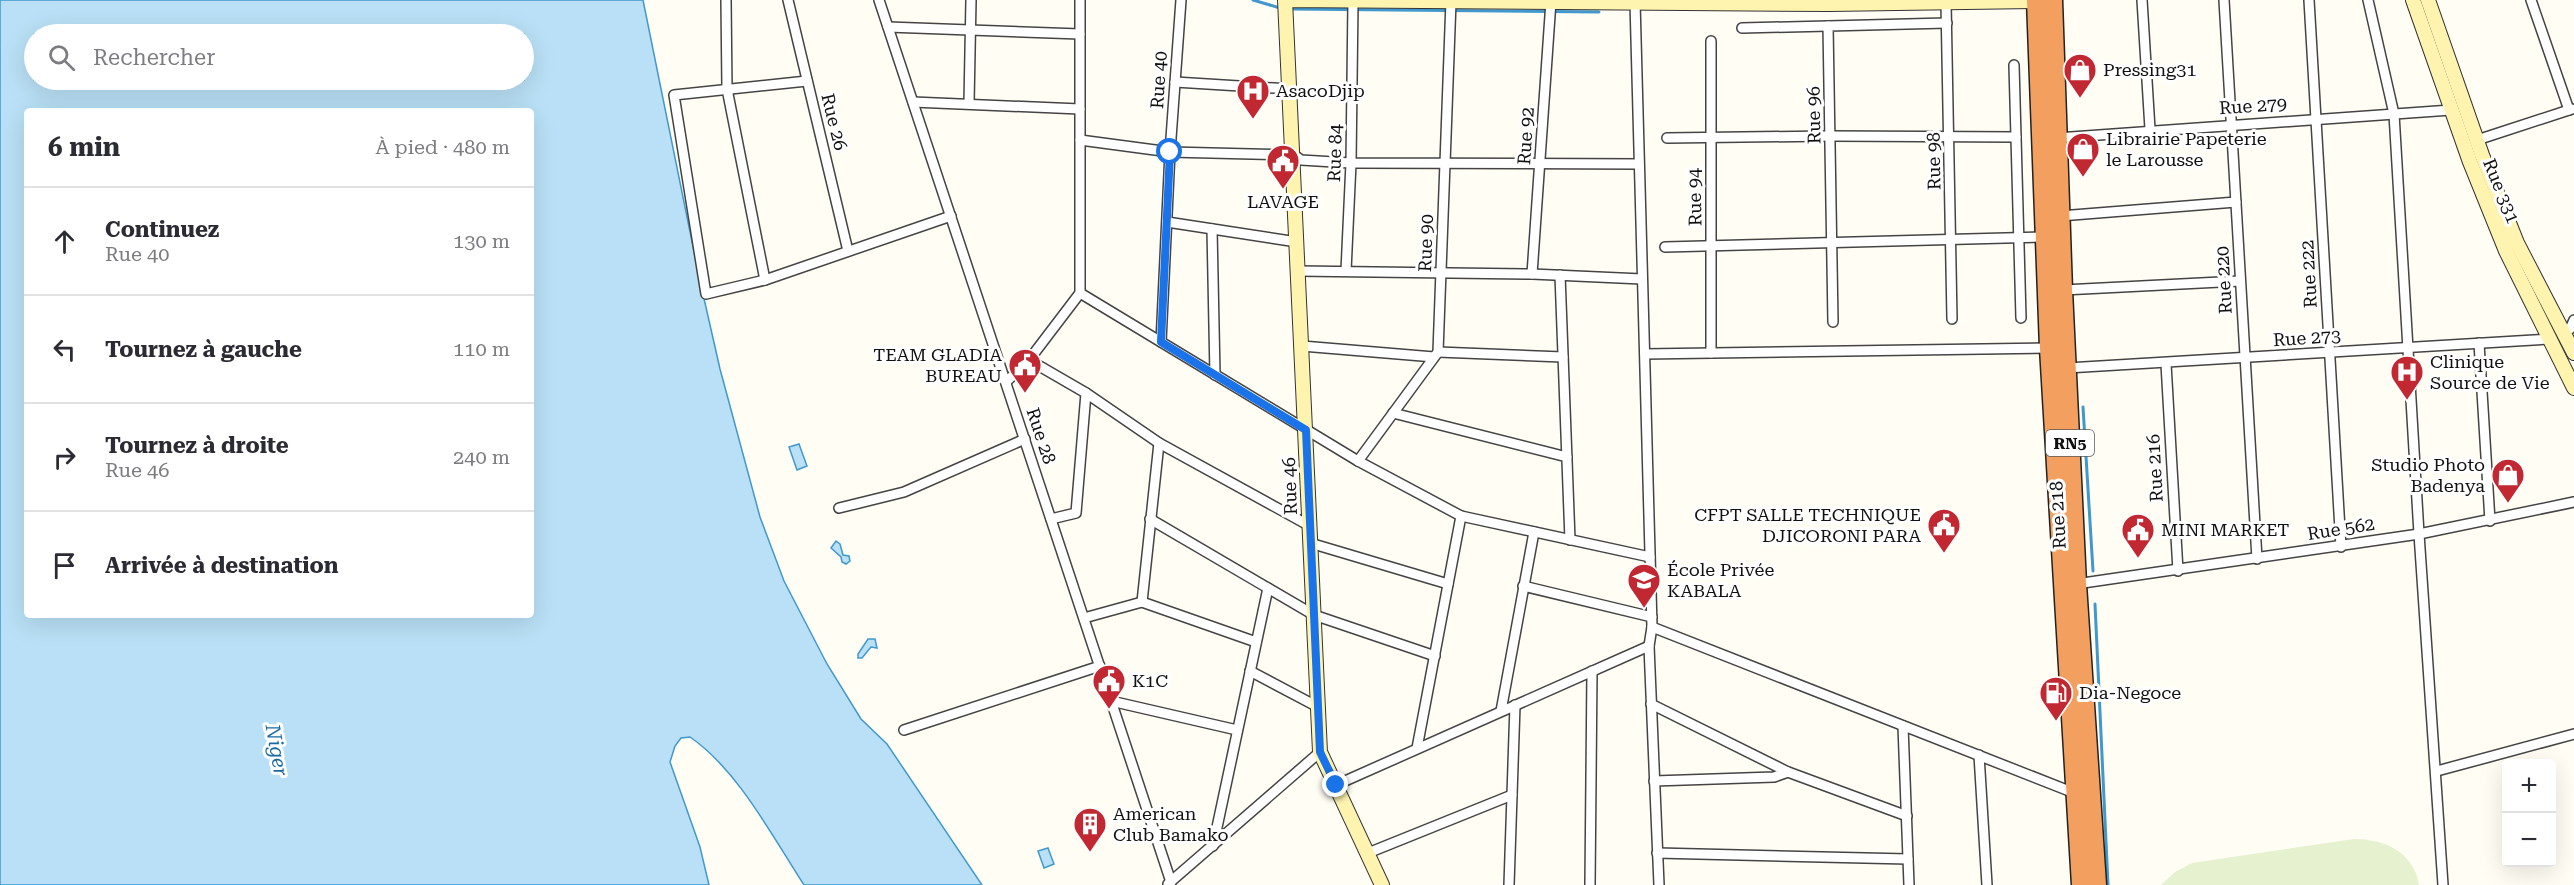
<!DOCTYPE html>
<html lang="fr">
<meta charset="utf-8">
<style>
body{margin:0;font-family:"Roboto Serif",serif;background:#f2f2f3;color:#2b2b33}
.controls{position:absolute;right:18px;bottom:18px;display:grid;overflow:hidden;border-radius:6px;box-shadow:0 6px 24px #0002}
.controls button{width:54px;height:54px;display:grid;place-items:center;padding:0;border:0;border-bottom:2px solid #e1e1e2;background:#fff;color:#2b2b33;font:30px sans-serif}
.stop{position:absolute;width:18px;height:18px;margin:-14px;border:4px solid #1a73e8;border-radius:50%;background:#fff}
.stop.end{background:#1a73e8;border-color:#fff;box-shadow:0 2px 6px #0008}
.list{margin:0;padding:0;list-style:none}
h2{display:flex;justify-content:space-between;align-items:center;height:78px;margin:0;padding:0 24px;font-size:26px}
h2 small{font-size:20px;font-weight:400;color:#7c7c81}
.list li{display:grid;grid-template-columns:39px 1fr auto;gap:18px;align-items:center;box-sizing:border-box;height:108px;padding:0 24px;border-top:2px solid #e1e1e2}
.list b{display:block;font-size:22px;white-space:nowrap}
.list p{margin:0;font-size:20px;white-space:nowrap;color:#7c7c81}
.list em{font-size:20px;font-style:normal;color:#7c7c81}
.icon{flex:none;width:33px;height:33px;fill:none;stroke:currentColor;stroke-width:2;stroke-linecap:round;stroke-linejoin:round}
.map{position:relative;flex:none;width:2574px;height:885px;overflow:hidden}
.search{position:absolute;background:#fff;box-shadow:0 6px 24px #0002;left:24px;top:24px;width:510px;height:66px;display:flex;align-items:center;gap:15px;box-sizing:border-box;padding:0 21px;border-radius:33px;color:#7c7c81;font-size:22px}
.panel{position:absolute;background:#fff;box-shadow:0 6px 24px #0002;left:24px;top:108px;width:510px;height:510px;border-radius:6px}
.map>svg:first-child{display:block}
.pitch{fill:#e6f1cf}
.water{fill:#b9e0f6;stroke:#4098cd;stroke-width:1.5;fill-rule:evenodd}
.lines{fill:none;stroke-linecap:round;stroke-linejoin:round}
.stream{stroke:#4098cd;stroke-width:3}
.street-casing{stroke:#444;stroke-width:12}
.secondary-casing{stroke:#333;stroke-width:16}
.highway-casing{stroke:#222;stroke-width:21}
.street{stroke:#fff;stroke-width:9}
.secondary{stroke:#fef4b0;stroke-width:14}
.highway{stroke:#f39f5f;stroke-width:18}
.route{stroke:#1a73e8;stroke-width:8}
.labels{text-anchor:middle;stroke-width:6;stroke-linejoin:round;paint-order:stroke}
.shield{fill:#fff;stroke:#585858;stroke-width:1.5}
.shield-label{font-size:16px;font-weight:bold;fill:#111}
.poi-label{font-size:18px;fill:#111;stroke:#fff;text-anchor:start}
.street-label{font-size:18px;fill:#111;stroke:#fff}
.water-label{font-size:20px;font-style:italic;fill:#196aa3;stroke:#fff}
</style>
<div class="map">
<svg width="2574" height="885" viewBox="0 0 2574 885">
<rect width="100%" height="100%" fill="#fffdf4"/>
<!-- pitch -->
<path class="pitch" d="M2354,839C2384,839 2414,852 2419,885H2161L2175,872L2192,863Z"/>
<!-- water -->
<g class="water">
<path d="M0,0H643L700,281L720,369L760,517L784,581L827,664L861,719L887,744L982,885H804C772,836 738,770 690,737L681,738L675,746L670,762L700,847L709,885H0ZM34,34H524V80H34ZM27,111H531V615H27Z"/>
<path d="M799,444L807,466L797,470L789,447Z"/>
<path d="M836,541L840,544L843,555L849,556L850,561L846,564L842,562L841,557L831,548Z"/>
<path d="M868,639H875L877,648L871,647L862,658H858V654Z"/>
<path d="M1048,848L1054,864L1044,868L1038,851Z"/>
</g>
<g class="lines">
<!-- stream -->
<g class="stream">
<path d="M1253,0L1280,8"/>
<path d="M1289,9L1599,12"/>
<path d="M2083,407L2093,571"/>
<path d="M2095,604L2108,885"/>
</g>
<!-- street casing -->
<g class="street-casing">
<g id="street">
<path d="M726,0L727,89L765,280"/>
<path d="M788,0L848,251"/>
<path d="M879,0L1171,882"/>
<path d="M2142,0L2150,129"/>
<path d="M2224,0L2257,559"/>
<path d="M2309,0L2341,547"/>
<path d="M2368,0L2394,114L2419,534L2443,885"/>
<path d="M2531,0L2569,110"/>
<path d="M1635,2L1652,627L1649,646L1659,885"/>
<path d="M1946,3L1952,319"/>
<path d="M888,27L1080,34"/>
<path d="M1742,28L1828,26"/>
<path d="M1711,41V353"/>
<path d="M2014,65L2021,318"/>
<path d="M807,81L674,95L706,294L765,280L951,216"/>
<path d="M1175,82L1290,89"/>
<path d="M913,102L1080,109"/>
<path d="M969,103L971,0"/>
<path d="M1667,138L1831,136L2016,137"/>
<path d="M2057,138L2451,110"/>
<path d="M1080,140L1170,152L1294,155L1301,160L1351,163L1639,164"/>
<path d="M2477,140L2572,109"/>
<path d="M2060,216L2236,202"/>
<path d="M1167,222L1297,242"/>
<path d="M1212,229L1215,375"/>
<path d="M1665,247L2044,237"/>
<path d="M1298,271L1532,274L1642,279"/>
<path d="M1346,271L1351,163L1353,1"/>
<path d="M1532,274L1551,1"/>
<path d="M1560,275L1570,540"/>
<path d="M2063,290L2240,281"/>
<path d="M1080,293L1358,461L1461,516L1650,557"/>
<path d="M1833,322L1828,26L1947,23"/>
<path d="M2563,332L2570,329L2574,320"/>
<path d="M1161,342L1170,152L1181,0"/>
<path d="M2479,343L2490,521"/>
<path d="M1302,346L1434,357"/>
<path d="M1438,352L1563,357"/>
<path d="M1645,354L2049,348"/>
<path d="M1029,360L1086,393L1159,443L1310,526"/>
<path d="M2166,364L2178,571"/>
<path d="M2067,368L2549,339"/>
<path d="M1006,382L1029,360L1080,293V0"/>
<path d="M1393,413L1567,457"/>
<path d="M1358,461L1438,352L1451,1"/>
<path d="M839,508L904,492L1025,439"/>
<path d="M1051,519L1076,513L1086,393"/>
<path d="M1150,519L1314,615L1435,656"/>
<path d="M1310,543L1448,584"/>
<path d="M2076,584L2419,534L2574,502"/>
<path d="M1523,586L1652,617"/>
<path d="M1142,602L1159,443"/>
<path d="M1084,618L1142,602L1256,642"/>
<path d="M1652,627L2077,794"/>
<path d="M1250,671L1318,707"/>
<path d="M1111,701L1237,730"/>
<path d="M1651,704L1788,772"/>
<path d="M1501,711L1534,532"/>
<path d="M1903,726L1909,885"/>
<path d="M904,730L1100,666"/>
<path d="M1417,748L1461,516"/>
<path d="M1979,755L1987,885"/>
<path d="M2437,771L2574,734"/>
<path d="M1654,781L1774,777L1788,772L1907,816"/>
<path d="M1336,785L1649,646"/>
<path d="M1213,846L1268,588"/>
<path d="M1368,853L1512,795"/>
<path d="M1657,853L1908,859"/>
<path d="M1168,884L1320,752"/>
<path d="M1509,885L1515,705"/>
<path d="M1590,885L1592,671"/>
</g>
</g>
<!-- secondary casing -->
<g class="secondary-casing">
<g id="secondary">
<path d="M2413,0L2470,162L2506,251L2574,388"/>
<path d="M2428,0L2482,155L2517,243L2574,353"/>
<path d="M1382,885L1320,752L1285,0L1829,4L2036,1"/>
</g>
</g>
<!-- highway casing -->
<g class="highway-casing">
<g id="highway">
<path d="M2036,0L2049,348L2081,885"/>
<path d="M2053,0L2063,290L2077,584L2097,885"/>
</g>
</g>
<!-- street -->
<use href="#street" class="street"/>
<!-- secondary -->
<use href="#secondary" class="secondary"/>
<!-- highway -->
<use href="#highway" class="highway"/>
</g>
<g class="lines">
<!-- route -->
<path class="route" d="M1170,152L1161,342L1306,430L1320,752L1336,785"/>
</g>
<!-- icons -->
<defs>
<g id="shop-pin" transform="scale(1.725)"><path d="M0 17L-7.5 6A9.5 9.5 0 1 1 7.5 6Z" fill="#c12832" stroke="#fff"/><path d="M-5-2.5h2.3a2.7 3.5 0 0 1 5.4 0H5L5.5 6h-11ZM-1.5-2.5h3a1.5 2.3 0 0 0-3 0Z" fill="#fff"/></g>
<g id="hospital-pin" transform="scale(1.725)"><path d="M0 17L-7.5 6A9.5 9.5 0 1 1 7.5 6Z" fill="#c12832" stroke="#fff"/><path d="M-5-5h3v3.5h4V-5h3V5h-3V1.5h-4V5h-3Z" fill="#fff"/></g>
<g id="civic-pin" transform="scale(1.725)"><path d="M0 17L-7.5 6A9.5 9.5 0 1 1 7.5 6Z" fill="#c12832" stroke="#fff"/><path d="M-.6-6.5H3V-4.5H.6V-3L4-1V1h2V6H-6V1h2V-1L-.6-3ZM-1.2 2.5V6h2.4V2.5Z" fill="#fff"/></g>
<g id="school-pin" transform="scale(1.725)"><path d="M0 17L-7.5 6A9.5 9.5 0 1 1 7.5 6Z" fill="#c12832" stroke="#fff"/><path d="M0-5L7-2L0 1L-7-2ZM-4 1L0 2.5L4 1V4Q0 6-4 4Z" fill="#fff"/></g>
<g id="fuel-pin" transform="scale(1.725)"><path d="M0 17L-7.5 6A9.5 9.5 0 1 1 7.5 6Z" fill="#c12832" stroke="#fff"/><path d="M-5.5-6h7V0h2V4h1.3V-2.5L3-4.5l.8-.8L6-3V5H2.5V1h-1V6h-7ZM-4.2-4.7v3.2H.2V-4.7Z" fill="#fff"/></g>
<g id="building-pin" transform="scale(1.725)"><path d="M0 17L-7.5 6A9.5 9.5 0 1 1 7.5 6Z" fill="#c12832" stroke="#fff"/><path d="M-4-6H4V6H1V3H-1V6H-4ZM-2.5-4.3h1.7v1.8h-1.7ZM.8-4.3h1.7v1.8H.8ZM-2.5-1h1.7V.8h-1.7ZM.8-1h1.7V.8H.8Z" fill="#fff"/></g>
</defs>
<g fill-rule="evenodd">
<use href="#shop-pin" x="2080" y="70"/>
<use href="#hospital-pin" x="1253" y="91"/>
<use href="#shop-pin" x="2083" y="149"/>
<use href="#civic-pin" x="1283" y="161"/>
<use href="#civic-pin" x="1025" y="365"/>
<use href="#hospital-pin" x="2407" y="372"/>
<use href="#shop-pin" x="2508" y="475"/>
<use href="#civic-pin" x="1944" y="525"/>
<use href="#civic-pin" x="2138" y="530"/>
<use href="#school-pin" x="1644" y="580"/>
<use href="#civic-pin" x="1109" y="681"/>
<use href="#fuel-pin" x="2056" y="693"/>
<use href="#building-pin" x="1090" y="824"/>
</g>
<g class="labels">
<!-- shield labels -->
<rect class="shield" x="2046" y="430" width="48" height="26" rx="4.5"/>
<g class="shield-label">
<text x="2070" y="449">RN5</text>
</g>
<!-- poi labels -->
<g class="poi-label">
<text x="2103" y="76">Pressing31</text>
<text x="1276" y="97">AsacoDjip</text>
<text x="2106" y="145">Librairie Papeterie<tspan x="2106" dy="21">le Larousse</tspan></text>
<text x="1283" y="208" text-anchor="middle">LAVAGE</text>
<text x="1002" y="361" text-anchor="end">TEAM GLADIA<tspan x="1002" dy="21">BUREAU</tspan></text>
<text x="2430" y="368">Clinique<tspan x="2430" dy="21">Source de Vie</tspan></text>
<text x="2485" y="471" text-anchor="end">Studio Photo<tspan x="2485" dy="21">Badenya</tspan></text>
<text x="1921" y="521" text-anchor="end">CFPT SALLE TECHNIQUE<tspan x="1921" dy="21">DJICORONI PARA</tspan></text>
<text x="2161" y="536">MINI MARKET</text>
<text x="1667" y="576">École Privée<tspan x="1667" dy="21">KABALA</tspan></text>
<text x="1132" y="687">K1C</text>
<text x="2079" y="699">Dia-Negoce</text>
<text x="1113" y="820">American<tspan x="1113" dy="21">Club Bamako</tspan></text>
</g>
<!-- street labels -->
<g class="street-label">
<text transform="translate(1159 80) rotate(-86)" y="6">Rue 40</text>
<text transform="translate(2253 106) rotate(-4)" y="6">Rue 279</text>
<text transform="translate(1814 115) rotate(-91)" y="6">Rue 96</text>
<text transform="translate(834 122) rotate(76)" y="6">Rue 26</text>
<text transform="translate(1526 136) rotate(-86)" y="6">Rue 92</text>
<text transform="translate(1335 153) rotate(-88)" y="6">Rue 84</text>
<text transform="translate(1934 161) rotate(-91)" y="6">Rue 98</text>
<text transform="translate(2501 191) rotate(68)" y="6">Rue 331</text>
<text transform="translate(1695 197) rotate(-91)" y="6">Rue 94</text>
<text transform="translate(1426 243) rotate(-88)" y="6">Rue 90</text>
<text transform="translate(2309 274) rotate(-93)" y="6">Rue 222</text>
<text transform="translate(2224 280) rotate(-93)" y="6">Rue 220</text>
<text transform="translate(2307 338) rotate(-4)" y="6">Rue 273</text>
<text transform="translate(1041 436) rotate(72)" y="6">Rue 28</text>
<text transform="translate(2155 468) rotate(-93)" y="6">Rue 216</text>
<text transform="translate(1290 486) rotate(-92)" y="6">Rue 46</text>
<text transform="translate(2058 515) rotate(-93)" y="6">Rue 218</text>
<text transform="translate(2341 529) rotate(-9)" y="6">Rue 562</text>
</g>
<!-- water labels -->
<g class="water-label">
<text transform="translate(277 750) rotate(80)" y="7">Niger</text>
</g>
</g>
</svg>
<div class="controls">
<button>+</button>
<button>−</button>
</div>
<div class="stop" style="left:1170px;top:152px"></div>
<div class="stop end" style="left:1336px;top:785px"></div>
<div class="search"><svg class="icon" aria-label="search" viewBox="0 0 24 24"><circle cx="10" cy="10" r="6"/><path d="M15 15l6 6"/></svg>Rechercher</div>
<section class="panel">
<h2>6 min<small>À pied · 480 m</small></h2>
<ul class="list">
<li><svg class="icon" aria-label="ahead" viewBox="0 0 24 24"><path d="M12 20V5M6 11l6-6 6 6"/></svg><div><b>Continuez</b><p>Rue 40</p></div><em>130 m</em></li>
<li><svg class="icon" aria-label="left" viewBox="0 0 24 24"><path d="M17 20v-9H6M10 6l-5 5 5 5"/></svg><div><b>Tournez à gauche</b></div><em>110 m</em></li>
<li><svg class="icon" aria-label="right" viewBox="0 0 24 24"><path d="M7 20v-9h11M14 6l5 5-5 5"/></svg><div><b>Tournez à droite</b><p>Rue 46</p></div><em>240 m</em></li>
<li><svg class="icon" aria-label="arrive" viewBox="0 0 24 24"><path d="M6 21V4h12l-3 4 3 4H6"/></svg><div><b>Arrivée à destination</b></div></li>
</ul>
</section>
</div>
